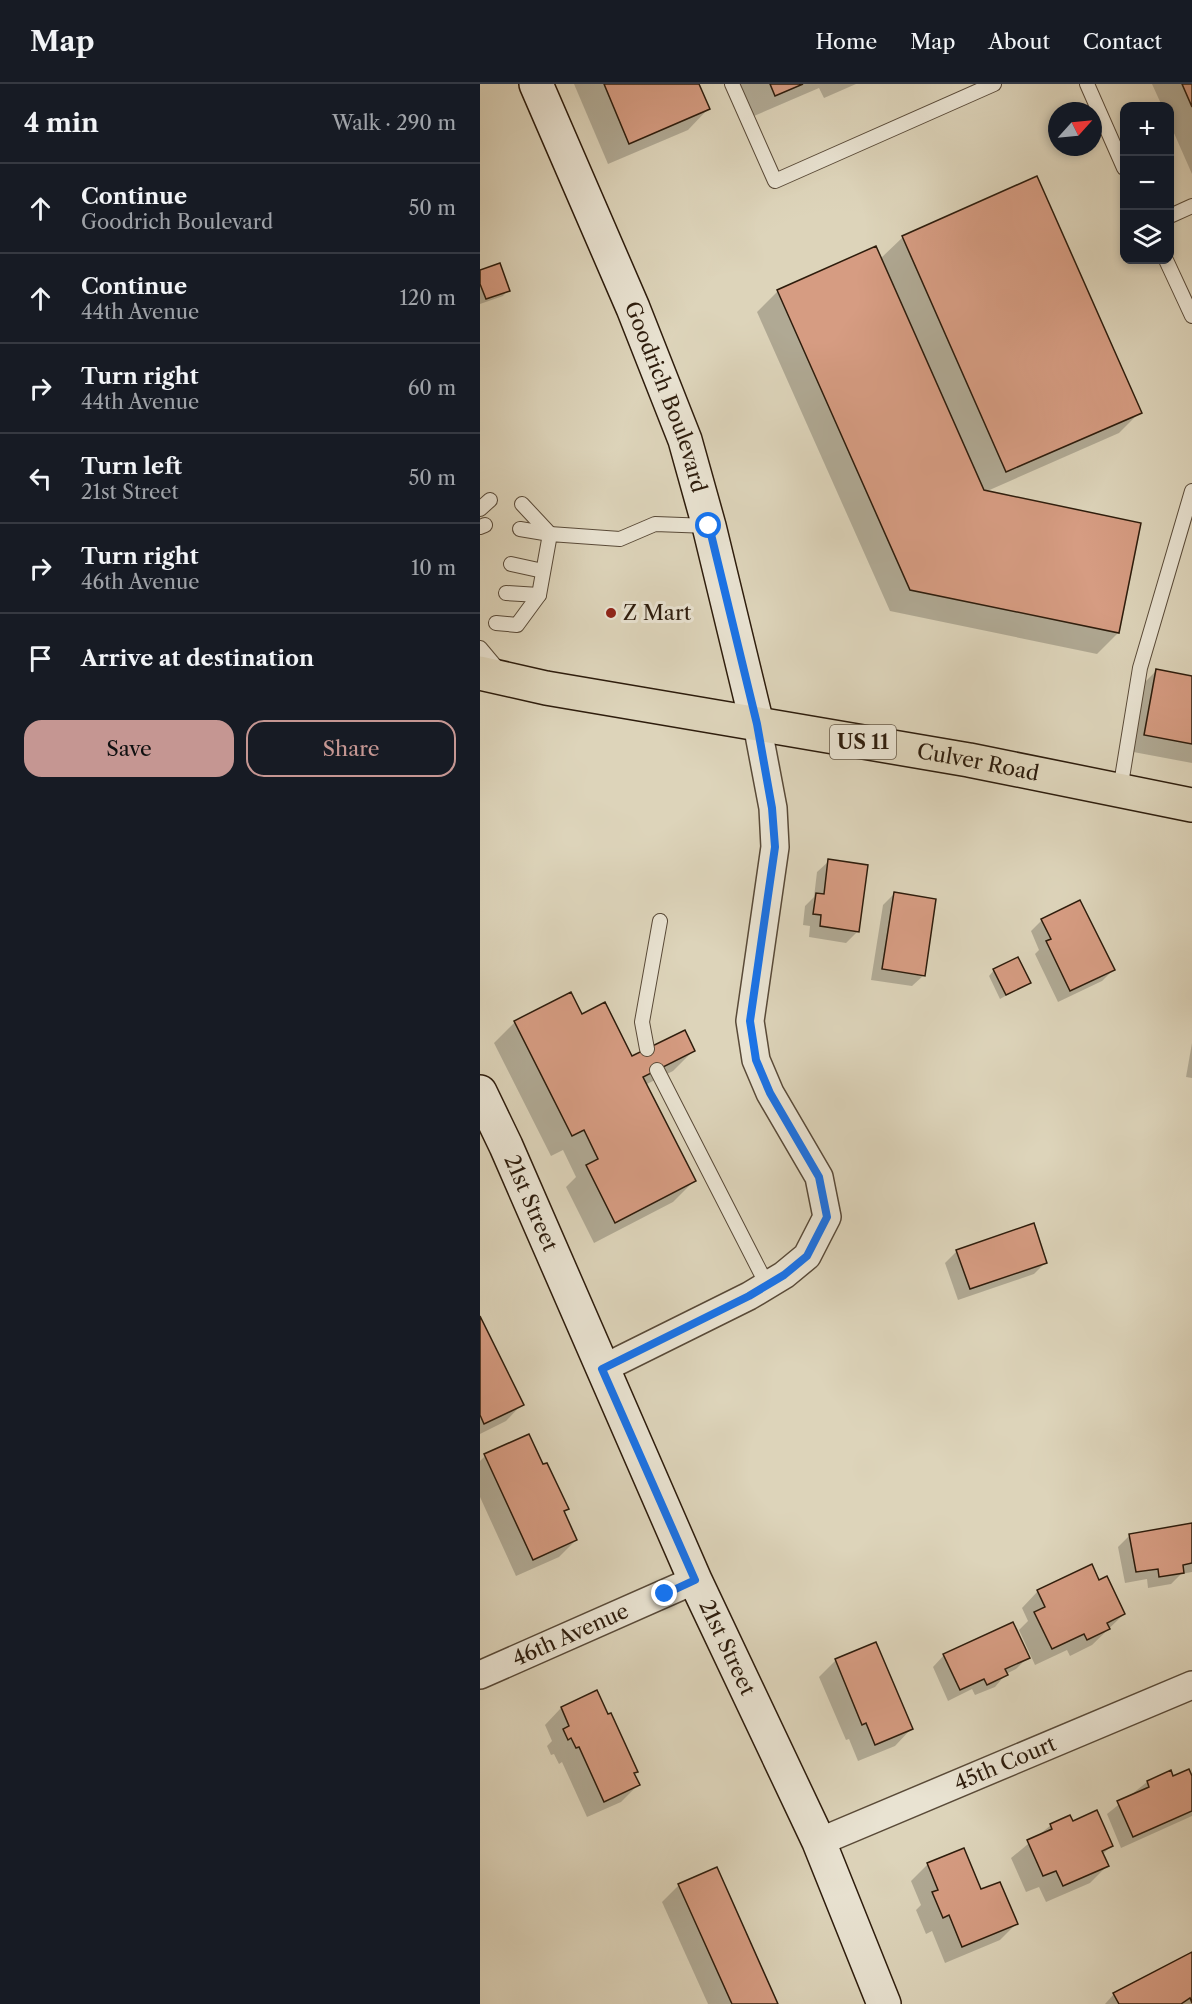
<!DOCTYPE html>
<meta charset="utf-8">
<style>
body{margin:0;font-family:"Libre Caslon Text",serif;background:#20242c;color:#f1f3f6}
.controls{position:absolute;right:18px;top:18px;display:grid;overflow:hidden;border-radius:12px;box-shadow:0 3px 9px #0003}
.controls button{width:54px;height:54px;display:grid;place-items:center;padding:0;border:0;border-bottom:2px solid #363941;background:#171b24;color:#f1f3f6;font:30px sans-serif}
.compass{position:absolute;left:568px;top:18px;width:54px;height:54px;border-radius:50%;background:#171b24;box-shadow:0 3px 9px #0003;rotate:63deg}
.stop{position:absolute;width:18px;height:18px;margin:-14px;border:4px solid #1a73e8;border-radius:50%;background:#fff}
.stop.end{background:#1a73e8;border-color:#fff;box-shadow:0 2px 6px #0008}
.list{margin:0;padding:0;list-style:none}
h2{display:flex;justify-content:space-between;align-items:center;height:78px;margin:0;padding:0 24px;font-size:26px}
h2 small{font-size:20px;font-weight:400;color:#9ea1a6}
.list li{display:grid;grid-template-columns:39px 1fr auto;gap:18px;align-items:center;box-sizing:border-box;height:90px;padding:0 24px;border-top:2px solid #363941}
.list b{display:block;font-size:22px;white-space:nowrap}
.list p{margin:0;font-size:20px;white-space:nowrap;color:#9ea1a6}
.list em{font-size:20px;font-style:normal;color:#9ea1a6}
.actions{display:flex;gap:12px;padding:18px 24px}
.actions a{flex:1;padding:14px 0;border:2px solid #c59692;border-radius:18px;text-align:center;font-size:21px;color:#c59692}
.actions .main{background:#c59692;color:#111}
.icon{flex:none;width:33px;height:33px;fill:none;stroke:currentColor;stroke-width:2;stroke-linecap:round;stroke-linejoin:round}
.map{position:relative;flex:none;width:712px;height:1920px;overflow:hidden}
header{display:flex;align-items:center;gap:36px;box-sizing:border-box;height:84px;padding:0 30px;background:#171b24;border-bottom:2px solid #363941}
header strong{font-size:28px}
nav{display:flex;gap:33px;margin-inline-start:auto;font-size:21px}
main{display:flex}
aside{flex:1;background:#171b24}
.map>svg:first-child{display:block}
.shadow{fill:#0003}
.building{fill:#d69c82;stroke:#2d1c0c;stroke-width:1.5}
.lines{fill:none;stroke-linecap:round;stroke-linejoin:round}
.lane-casing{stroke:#594a38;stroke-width:16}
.street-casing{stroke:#594a38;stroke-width:30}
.secondary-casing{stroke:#2d1c0c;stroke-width:36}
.primary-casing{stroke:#2d1c0c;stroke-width:36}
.lane{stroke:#e9e3d2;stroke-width:14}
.street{stroke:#e9e3d2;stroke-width:27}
.secondary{stroke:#e9e3d2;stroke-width:33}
.primary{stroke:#ddd4ba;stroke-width:33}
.route{stroke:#1a73e8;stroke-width:8}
.poi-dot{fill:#8f2418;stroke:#e9e3d2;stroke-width:2}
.labels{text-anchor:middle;stroke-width:6;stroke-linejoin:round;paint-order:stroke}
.shield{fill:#e9e3d2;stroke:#655847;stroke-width:1.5}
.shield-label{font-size:20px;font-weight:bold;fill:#2d1c0c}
.street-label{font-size:21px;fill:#2d1c0c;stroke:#e9e3d2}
.poi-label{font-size:21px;fill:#2d1c0c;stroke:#e9e3d2;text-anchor:start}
</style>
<header>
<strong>Map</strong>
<nav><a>Home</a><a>Map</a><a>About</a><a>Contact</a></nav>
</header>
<main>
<aside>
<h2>4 min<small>Walk · 290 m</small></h2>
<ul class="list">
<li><svg class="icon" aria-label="ahead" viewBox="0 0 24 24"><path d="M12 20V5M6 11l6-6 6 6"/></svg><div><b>Continue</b><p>Goodrich Boulevard</p></div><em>50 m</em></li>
<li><svg class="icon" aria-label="ahead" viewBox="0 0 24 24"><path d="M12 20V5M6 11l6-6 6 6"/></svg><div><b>Continue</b><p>44th Avenue</p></div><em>120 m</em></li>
<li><svg class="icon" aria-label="right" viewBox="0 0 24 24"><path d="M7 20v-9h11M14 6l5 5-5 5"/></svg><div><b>Turn right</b><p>44th Avenue</p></div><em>60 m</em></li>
<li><svg class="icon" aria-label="left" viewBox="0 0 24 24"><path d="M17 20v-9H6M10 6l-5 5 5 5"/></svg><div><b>Turn left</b><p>21st Street</p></div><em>50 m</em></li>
<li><svg class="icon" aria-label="right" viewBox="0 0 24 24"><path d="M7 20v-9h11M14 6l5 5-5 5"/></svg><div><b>Turn right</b><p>46th Avenue</p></div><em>10 m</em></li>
<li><svg class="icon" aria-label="arrive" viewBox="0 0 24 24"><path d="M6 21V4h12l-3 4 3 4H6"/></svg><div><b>Arrive at destination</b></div></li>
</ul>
<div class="actions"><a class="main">Save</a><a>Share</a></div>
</aside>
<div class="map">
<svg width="712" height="1920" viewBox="0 0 712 1920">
<rect width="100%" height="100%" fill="#ddd4ba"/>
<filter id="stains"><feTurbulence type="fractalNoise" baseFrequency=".00333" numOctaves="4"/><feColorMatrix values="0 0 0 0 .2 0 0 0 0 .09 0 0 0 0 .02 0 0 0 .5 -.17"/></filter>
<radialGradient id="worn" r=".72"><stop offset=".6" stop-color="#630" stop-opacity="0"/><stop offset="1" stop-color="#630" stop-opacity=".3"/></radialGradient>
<!-- shadow -->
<g class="shadow">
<path d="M94,0H218L228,25L208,46L128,80Z"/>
<path d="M260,0H376L344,14L339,4L274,32Z"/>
<path d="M672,0H712V90L690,40V22H682Z"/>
<path d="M423,153L660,328L639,349L505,408L638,549L617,570L410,527L277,228L298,207L400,175Z"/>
<path d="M0,188L28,206L23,212L0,220Z"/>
<path d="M676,587L712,594V679L648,667L659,604Z"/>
<path d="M349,777L378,847L366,859L329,853L330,842L323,841L325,822L334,813L337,788Z"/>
<path d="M414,810L444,891L432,902L391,896L403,821Z"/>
<path d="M562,836L633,886L622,897L578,918L555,870L559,866L551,847Z"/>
<path d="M514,886L549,899L520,915L509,892Z"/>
<path d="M90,910L101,932L152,975L214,966L193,987L165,1001L214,1097L193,1118L114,1159L86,1103L96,1093L83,1066L71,1072L14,959L35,938Z"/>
<path d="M712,959V994L706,993Z"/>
<path d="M477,1167L565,1179L554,1190L478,1216L465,1179Z"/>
<path d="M0,1234L42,1320L26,1337L0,1350Z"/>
<path d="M5,1372L62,1382L87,1425L83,1428L96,1456L79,1473L36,1492L0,1413V1377Z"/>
<path d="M712,1441V1488L701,1490L691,1500L668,1504L667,1495L645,1499L638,1463L650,1451Z"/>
<path d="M619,1498L644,1530L612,1561L590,1572L587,1566L555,1581L539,1546L548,1537L542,1524L558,1507Z"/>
<path d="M464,1571L548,1573L536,1585L526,1590L515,1603L495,1611L492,1605L468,1617L453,1583Z"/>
<path d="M356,1576L431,1645L415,1662L378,1677L369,1655L366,1656L339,1593Z"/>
<path d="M81,1624L156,1687L153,1690L158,1701L141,1718L107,1733L82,1678L79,1680L74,1670L71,1671L67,1662L72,1657L65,1641Z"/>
<path d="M690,1688L693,1694L712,1695V1732L641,1764L627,1730L667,1698Z"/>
<path d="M592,1739L631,1762L622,1771L627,1782L610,1799L566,1818L559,1803L546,1808L531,1774L571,1741Z"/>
<path d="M448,1780L500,1807L536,1840L520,1856L465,1879L452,1847L446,1850L436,1826L441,1821L431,1797Z"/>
<path d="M199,1801L296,1920H228L182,1818Z"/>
<path d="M712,1870V1920H625L634,1910Z"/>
</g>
<!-- building -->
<g class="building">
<path d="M124,0H219L230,25L149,60Z"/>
<path d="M290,0H323L295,12Z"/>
<path d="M702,0H712V23Z"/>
<path d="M557,92L662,329L526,388L422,152Z"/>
<path d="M396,162L504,406L661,439L639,549L430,506L297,206Z"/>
<path d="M20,179L30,207L6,215L0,200V186Z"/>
<path d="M676,585L712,592V660L664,651Z"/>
<path d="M348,775L388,781L379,848L340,842L341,831L333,830L336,809L344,810Z"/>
<path d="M414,808L456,815L445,892L402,885Z"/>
<path d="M600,816L635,886L590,907L566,857L571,855L561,835Z"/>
<path d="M538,873L551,899L526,911L513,885Z"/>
<path d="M91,908L102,930L125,918L152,972L205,946L215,967L163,993L216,1097L135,1139L106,1081L118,1075L104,1046L92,1052L34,937Z"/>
<path d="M554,1139L567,1179L490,1205L476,1166Z"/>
<path d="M0,1232L44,1321L4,1340L0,1331Z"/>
<path d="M49,1350L63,1380L67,1379L89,1425L84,1427L97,1456L53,1476L4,1370Z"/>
<path d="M712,1439V1479L703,1481L704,1489L679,1493L678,1485L656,1488L649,1450Z"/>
<path d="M612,1480L619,1496L627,1492L645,1530L627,1539L630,1545L607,1556L604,1550L572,1565L554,1528L565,1523L557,1506Z"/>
<path d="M533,1538L550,1574L525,1585L528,1591L507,1601L504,1595L480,1606L463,1570Z"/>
<path d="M396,1558L433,1645L395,1661L386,1639L382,1641L355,1575Z"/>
<path d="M117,1606L128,1630L131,1629L158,1688L154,1689L160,1701L124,1718L99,1663L96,1664L91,1654L88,1656L83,1645L89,1642L81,1623Z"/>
<path d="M709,1685L712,1692V1727L653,1753L637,1717L669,1703L667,1697L691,1686L693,1692Z"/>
<path d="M617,1726L633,1762L622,1767L629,1782L583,1802L576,1787L563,1792L547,1756L572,1745L570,1740L590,1731L593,1737Z"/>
<path d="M484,1764L501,1805L520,1798L538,1840L482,1863L469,1831L463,1834L452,1808L458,1806L447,1779Z"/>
<path d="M237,1783L298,1920H252L198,1800Z"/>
<path d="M712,1868V1919L710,1914L701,1920H639L633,1909Z"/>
</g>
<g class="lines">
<!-- lane casing -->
<g class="lane-casing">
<g id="lane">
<path d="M252,0L295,97L514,0"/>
<path d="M607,0L644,84"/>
<path d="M690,132L712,122"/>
<path d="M686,176L712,232"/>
<path d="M42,420L70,450"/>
<path d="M0,425L10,416"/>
<path d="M0,443L5,441"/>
<path d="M40,445L70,450"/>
<path d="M31,480L63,487"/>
<path d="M26,509L59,511"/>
<path d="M16,539L37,541L59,511L70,450L140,455L175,440L229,442"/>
<path d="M0,564L21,589"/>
<path d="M640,706L660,584L712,407"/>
<path d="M167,965L162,938L180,837"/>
<path d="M177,986L287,1201"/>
</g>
</g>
<!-- street casing -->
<g class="street-casing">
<g id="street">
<path d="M122,1285L269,1212L304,1191L327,1172L347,1133L339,1093L290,1009L276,976L270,937L295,763L293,724L277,640"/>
<path id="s1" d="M0,1591L215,1496"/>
<path id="s2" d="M339,1758L712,1601"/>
</g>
</g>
<!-- secondary casing -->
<g class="secondary-casing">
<g id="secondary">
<path id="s3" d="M56,0L153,224L205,356L229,442L277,640"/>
<path id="s4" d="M0,1008L26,1062L215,1496L339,1758L404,1920"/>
</g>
</g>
<!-- primary casing -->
<g class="primary-casing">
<g id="primary">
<path id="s5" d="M0,589L66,604L489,676L712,721"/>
</g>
</g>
<!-- lane -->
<use href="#lane" class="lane"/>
<!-- street -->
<use href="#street" class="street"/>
<!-- secondary -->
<use href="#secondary" class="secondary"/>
<!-- primary -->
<use href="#primary" class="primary"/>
</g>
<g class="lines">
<!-- route -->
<path class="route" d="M185,1510L215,1496L122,1285L269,1212L304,1191L327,1172L347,1133L339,1093L290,1009L276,976L270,937L295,763L292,724L277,640L229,442"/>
</g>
<!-- markers -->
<circle class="poi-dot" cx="131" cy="529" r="6"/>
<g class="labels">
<!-- shield labels -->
<rect class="shield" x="350" y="641" width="66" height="34" rx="4.5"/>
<g class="shield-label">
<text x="383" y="665">US 11</text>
</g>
<!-- street labels -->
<g class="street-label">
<text dy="7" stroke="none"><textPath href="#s3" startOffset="339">Goodrich Boulevard</textPath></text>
<text dy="7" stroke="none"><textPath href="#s5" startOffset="506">Culver Road</textPath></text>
<text dy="7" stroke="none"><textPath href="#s4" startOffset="122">21st Street</textPath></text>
<text dy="7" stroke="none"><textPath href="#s1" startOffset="99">46th Avenue</textPath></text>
<text dy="7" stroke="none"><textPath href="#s4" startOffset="608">21st Street</textPath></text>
<text dy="7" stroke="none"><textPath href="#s2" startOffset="202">45th Court</textPath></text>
</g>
<!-- poi labels -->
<g class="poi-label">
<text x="143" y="536">Z Mart</text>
</g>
</g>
<rect width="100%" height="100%" filter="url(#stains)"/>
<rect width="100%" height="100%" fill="url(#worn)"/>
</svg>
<div class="controls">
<button>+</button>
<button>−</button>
<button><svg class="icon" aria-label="layers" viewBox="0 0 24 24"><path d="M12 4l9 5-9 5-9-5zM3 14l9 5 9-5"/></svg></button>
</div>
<svg class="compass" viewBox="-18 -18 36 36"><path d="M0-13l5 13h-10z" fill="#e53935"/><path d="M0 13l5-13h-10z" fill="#9ea1a6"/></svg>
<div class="stop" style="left:229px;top:442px"></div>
<div class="stop end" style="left:185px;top:1510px"></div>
</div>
</main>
